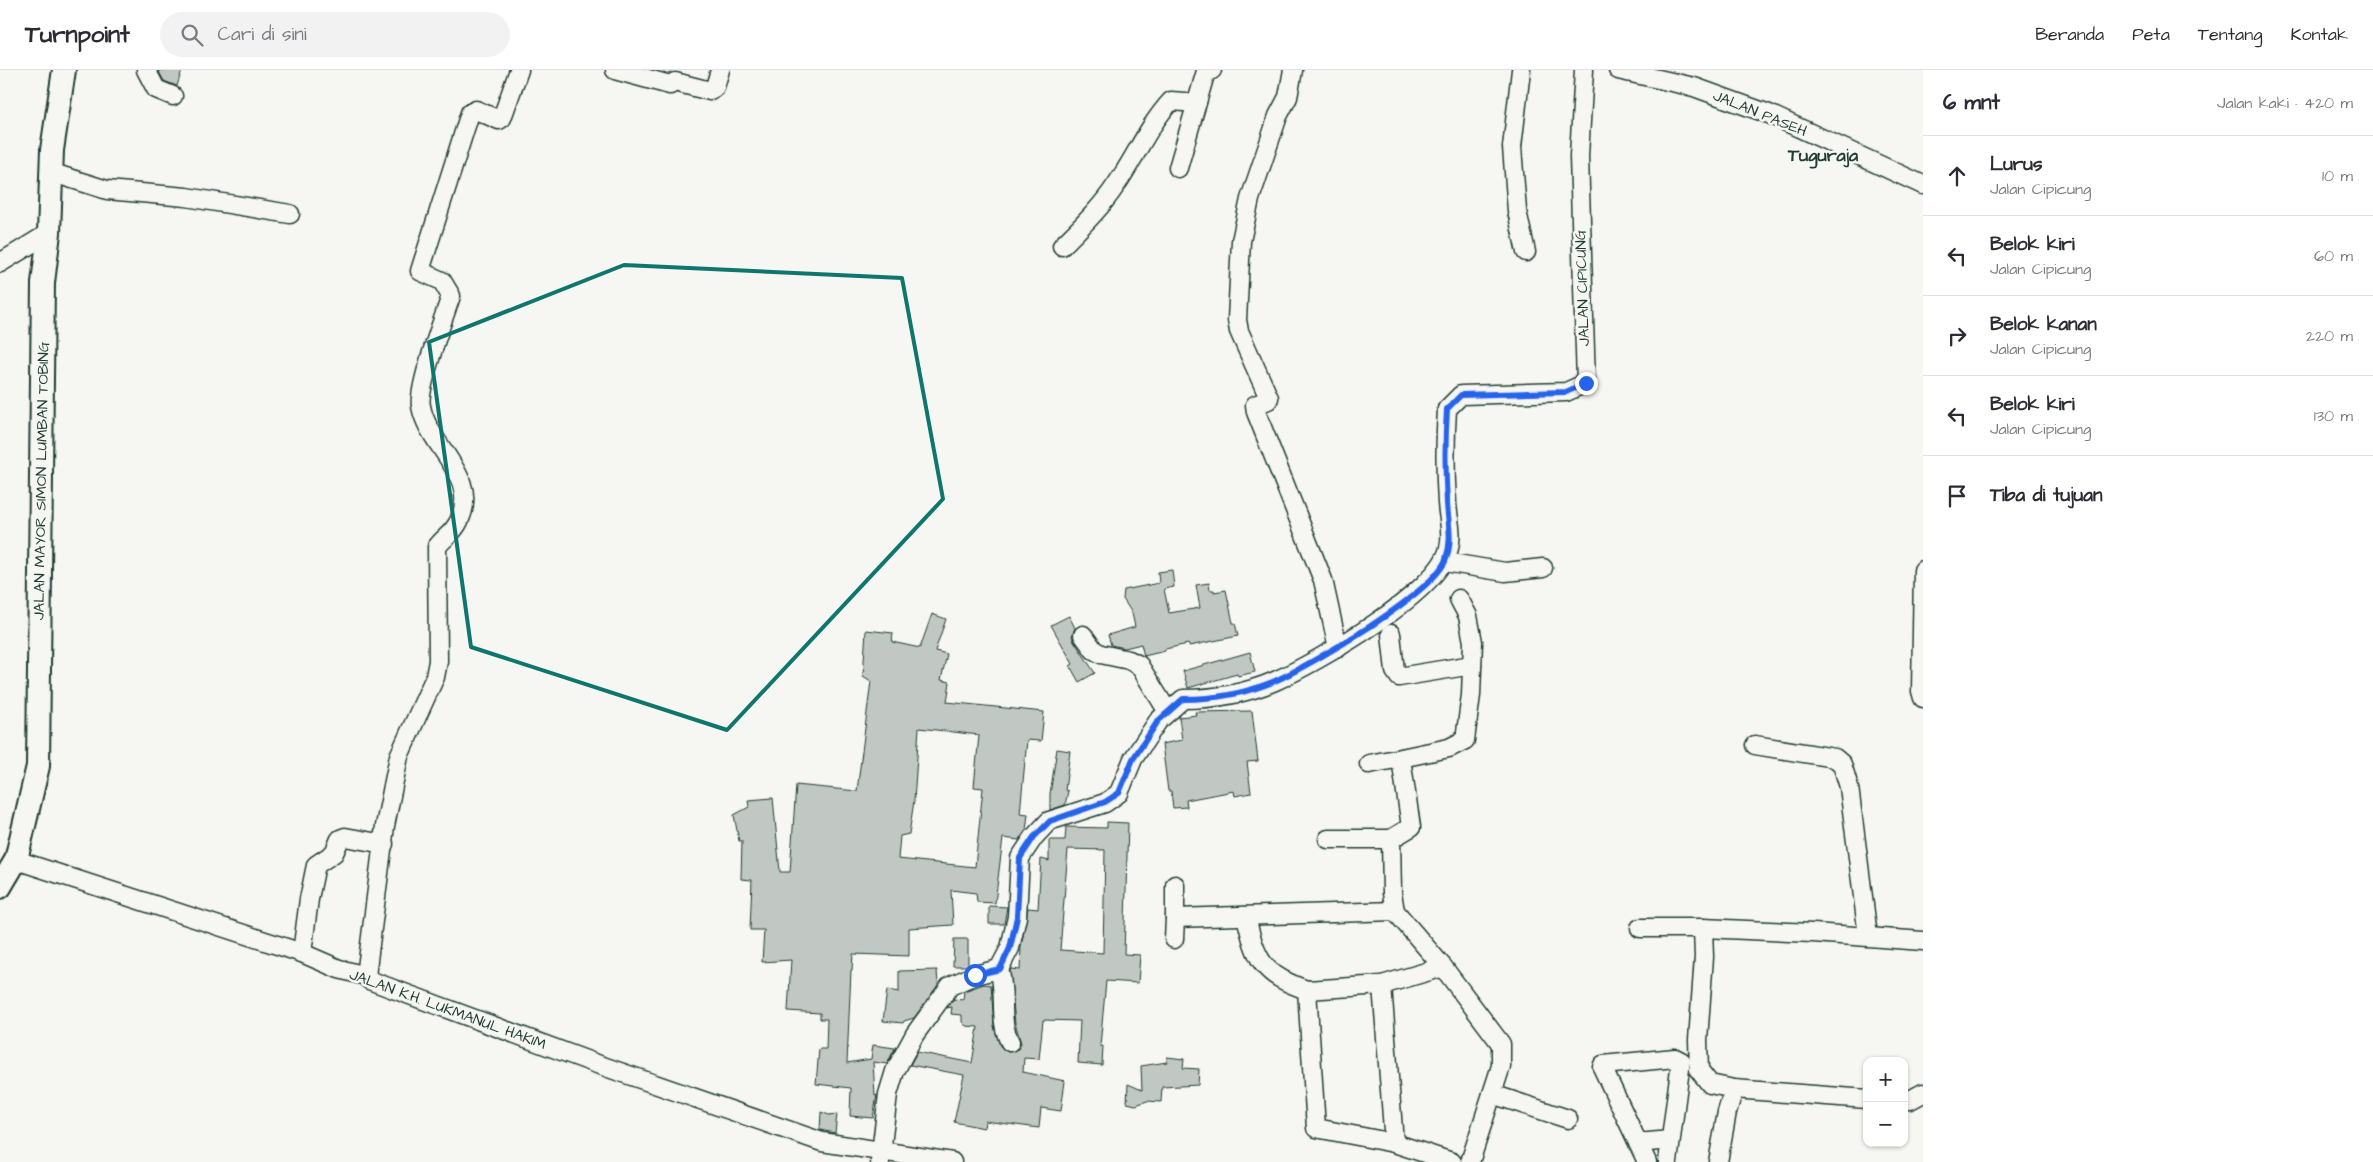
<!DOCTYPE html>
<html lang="id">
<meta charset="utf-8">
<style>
body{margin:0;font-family:"Architects Daughter",sans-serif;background:#f2f2f3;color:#2b2b33}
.controls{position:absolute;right:15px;bottom:15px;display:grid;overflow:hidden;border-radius:10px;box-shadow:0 1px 4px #0004}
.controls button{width:45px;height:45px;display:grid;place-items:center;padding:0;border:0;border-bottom:1px solid #e1e1e2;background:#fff;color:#2b2b33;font:25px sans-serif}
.stop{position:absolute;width:15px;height:15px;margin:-11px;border:4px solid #2563eb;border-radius:50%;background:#fff}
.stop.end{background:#2563eb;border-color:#fff;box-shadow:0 1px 5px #0008}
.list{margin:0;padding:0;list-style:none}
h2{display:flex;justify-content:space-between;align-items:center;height:65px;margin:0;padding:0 20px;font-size:21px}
h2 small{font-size:16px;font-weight:400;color:#7c7c81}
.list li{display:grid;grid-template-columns:32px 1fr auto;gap:15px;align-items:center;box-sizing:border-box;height:80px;padding:0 20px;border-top:1px solid #e1e1e2}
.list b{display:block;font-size:19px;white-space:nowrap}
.list p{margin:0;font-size:16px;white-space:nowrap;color:#7c7c81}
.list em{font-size:16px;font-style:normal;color:#7c7c81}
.icon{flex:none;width:28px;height:28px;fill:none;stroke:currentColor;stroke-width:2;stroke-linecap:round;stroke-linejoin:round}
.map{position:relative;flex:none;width:1923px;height:1092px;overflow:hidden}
header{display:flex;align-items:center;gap:30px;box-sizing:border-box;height:70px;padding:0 25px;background:#fff;border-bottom:1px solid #e1e1e2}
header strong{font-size:24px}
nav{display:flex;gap:28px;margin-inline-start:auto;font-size:18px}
.search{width:350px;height:45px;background:#f2f2f3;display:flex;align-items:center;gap:12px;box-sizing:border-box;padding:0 18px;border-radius:28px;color:#7c7c81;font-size:19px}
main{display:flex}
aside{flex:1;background:#fff}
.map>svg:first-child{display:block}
.building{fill:#c1c8c3;stroke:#1f3d34;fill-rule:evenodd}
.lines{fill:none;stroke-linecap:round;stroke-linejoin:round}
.minor-casing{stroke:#1f3d34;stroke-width:21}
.major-casing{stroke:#1f3d34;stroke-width:26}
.minor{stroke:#f6f6f2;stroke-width:18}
.major{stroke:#f6f6f2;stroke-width:22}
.route{stroke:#2563eb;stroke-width:6}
.marked{fill:none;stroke:#0f766e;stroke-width:4;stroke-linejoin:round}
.labels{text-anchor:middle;stroke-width:5;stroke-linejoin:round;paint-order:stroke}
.street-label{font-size:15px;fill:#1f3d34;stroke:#f6f6f2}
.quarter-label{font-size:18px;font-weight:bold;fill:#1f3d34;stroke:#f6f6f2}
</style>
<header>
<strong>Turnpoint</strong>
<div class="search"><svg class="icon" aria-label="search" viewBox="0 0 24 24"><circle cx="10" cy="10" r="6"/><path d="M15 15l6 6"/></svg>Cari di sini</div>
<nav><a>Beranda</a><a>Peta</a><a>Tentang</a><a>Kontak</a></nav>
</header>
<main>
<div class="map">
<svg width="1923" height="1092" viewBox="0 0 1923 1092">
<rect width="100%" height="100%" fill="#f6f6f2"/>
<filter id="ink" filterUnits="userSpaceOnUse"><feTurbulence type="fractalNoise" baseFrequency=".02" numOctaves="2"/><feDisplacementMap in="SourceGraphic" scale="10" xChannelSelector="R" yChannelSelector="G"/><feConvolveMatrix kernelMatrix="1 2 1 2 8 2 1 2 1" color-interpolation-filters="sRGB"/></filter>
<g filter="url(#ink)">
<!-- building -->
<g class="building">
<path d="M158,0H182L177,16L164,11Z"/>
<path d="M1172,500L1174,517L1164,519L1169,543L1200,538L1196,515L1209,513L1210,520H1214V522L1226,520L1233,553H1235L1238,566L1189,576L1188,574L1165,579V581L1144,586L1141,574L1125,578L1111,575L1108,565L1135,557L1132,543L1123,529L1124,520L1159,513L1158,502Z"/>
<path d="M932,544L946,549L935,581L947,584L941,610L950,612L947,632L1044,642L1041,671L1027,670L1020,743L1028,744L1026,760L1019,770L1003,768L995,833L977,832L976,823L951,820L953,855L909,858V886L853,884L852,900H851L847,993L871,989L873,975L895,978L887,994L873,992L875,1026L877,1025L873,1048L850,1046L851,1018L816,1014L819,979H826L827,949H820V943L788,941L791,890L762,892L764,860H750L752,810L741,809L742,771H739L734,745L749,737L748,730L773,728L780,802H790L796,715L857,721L871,611L863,606L866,560L893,563L892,572L920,578ZM919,658L979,665L974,717L983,718L975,797L898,789L900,766L909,764L914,731Z"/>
<path d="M1069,546L1075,558L1072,566L1074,571L1095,603L1079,612L1070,596L1073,594L1051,555Z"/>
<path d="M1250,582L1255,602L1238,606L1237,604L1188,618L1183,601Z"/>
<path d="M1252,641L1258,691L1247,692L1251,723L1235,726L1234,721L1186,730L1187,737L1173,738L1171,721H1168L1162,674L1182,670L1179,647L1196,645L1195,642Z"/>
<path d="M1057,679L1070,681L1065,720L1068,721L1065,735L1050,740V724Z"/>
<path d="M1107,752L1128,753L1124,884L1140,885L1138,913L1106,911L1100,976H1103L1102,995L1078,993L1080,951L1043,950L1039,989L1024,988L1023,1002L1065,1011L1061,1041L1041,1038L1039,1058L985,1051L984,1058L954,1052L964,1005L910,995L917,982L972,993L978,957L966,956L962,952V945L951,944L952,937L947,938L954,929L963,930L964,921L984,914L991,915L994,956L1000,976L1008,982L1018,979L1021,973L1015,953L1010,901L1011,899L1020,900L1021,877L1028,838L1038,839L1041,789L1049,791V770H1065L1066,757L1107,758ZM1068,779L1105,780L1103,883L1060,880Z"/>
<path d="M989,836L1007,837L1004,854H989Z"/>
<path d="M954,869H968V896H953Z"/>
<path d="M937,900L938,915L914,948L904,951L903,953L883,951L887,920L899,922V901Z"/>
<path d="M1167,987L1184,989L1183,998L1199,999L1198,1015L1162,1017L1161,1032L1147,1031L1136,1035L1127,1033L1128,1014L1142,1020L1141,996L1167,992Z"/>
<path d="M821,1042L829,1045L837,1044L835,1063L820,1060Z"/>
</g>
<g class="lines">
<!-- minor casing -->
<g class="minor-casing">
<g id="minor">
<path d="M146,0L156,19L173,26"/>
<path d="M615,0L670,15L675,12L710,21L715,17L720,0"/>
<path d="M1293,0L1288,27L1278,46L1250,129L1241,171L1237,250L1239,261L1269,328L1268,330L1255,335L1256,342L1323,510L1338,578"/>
<path d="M1521,0L1512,77L1517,141L1526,182"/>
<path d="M1618,0L1694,17L1769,44L1923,115"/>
<path d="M1178,98L1206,1L1212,0"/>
<path d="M50,102L107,120L186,127L290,144"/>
<path d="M1062,176C1081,157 1101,138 1116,115C1135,88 1148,56 1171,31L1197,33"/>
<path d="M0,193L49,163"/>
<path d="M1445,492L1505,502L1543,498"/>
<path d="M1923,500L1921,621L1923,628"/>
<path d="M1391,564L1395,601L1399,607L1472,595"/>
<path d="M1083,565L1094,580L1101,584L1129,590L1139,595L1168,642"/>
<path d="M1755,675L1835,688L1842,694L1849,717L1868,866"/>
<path d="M1369,694L1401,688"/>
<path d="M1328,769H1391L1392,823L1395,841L1443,897L1501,974V996L1470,1092"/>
<path d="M1391,769L1411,757L1401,688L1449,678L1465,670L1471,625L1473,572L1468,546L1459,529"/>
<path d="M16,790L302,883L339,899L366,906L369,910L594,993L822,1072L952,1092"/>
<path d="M1175,815V848"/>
<path d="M1246,846C1256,890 1262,905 1307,920"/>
<path d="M1640,858H1703L1704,887L1698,970L1699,1000L1710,1014L1734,1019L1867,1029"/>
<path d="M1703,858L1813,863L1923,871"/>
<path d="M1174,869L1175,848L1395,841"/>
<path d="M302,883L309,829L316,795L334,783L340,769L345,767L384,774"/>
<path d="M1443,897L1382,915L1307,920L1316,1058L1394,1073L1452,1092"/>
<path d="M999,899C1007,923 998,951 1010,972"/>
<path d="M366,906L385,756L399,686L435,607L438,591L437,477C444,467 453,464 459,451C481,406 428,377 421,336C417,319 444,247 451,226L442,211L420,201L470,43L476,40L499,50L502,48L519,0"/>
<path d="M1382,915L1394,1073"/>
<path d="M1492,1024L1568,1049"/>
<path d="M1904,1030H1910L1923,1023"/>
<path d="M1638,1073L1670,1070"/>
<path d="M880,1092L888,1024L895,1001L915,964L950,916L975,905L999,899L1010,878L1017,847L1020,788L1034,767L1049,751L1105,733L1119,723L1133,689L1158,651L1183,629C1213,629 1247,623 1275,611C1317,592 1439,523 1449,478C1453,463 1448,449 1447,433C1445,402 1445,370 1447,339L1461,325L1566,322L1586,313L1579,86L1584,0"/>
<path d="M1647,1092L1602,997L1603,995L1675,988L1681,991L1668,1092"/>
<path d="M1718,1092L1727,1042L1734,1019"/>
</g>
</g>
<!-- major casing -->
<g class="major-casing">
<path id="major" d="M0,817L16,790L38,696L43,213L49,163L52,80L64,0"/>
</g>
<!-- minor -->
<use href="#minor" class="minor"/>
<!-- major -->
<use href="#major" class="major"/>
</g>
</g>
<g class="lines" filter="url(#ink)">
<!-- route -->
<path class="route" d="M975,905L1000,899L1010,878L1017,847L1020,788L1034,767L1050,751L1105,732L1119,723L1133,689L1158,651L1183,629C1213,629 1247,623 1275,611C1311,595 1434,523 1446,489C1453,469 1448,454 1447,433C1445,402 1445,370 1447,339L1461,325L1566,322L1586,313"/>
</g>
<!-- marked area -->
<path class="marked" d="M624,195L902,208L943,429L727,660L471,577L429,272Z"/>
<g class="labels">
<!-- street labels -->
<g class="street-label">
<text transform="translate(1760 43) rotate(22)" y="5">JALAN PASEH</text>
<text transform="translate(1582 218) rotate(-92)" y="5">JALAN CIPICUNG</text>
<text transform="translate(41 411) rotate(-89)" y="5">JALAN MAYOR SIMON LUMBAN TOBING</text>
<text transform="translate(448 939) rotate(20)" y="5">JALAN K.H. LUKMANUL HAKIM</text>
</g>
<!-- quarter labels -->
<g class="quarter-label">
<text x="1823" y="91">Tuguraja</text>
</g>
</g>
</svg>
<div class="controls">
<button>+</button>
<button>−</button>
</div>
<div class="stop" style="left:975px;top:905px"></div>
<div class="stop end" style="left:1586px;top:313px"></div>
</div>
<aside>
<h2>6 mnt<small>Jalan kaki · 420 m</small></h2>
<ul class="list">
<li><svg class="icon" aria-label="ahead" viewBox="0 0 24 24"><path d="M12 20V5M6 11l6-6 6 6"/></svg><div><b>Lurus</b><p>Jalan Cipicung</p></div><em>10 m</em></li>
<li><svg class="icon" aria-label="left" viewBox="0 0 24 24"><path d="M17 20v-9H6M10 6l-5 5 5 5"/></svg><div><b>Belok kiri</b><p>Jalan Cipicung</p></div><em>60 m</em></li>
<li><svg class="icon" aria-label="right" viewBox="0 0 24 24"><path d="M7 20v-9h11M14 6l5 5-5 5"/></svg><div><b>Belok kanan</b><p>Jalan Cipicung</p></div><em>220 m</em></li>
<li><svg class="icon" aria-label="left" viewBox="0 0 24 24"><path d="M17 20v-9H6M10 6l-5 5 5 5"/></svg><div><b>Belok kiri</b><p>Jalan Cipicung</p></div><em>130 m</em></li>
<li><svg class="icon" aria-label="arrive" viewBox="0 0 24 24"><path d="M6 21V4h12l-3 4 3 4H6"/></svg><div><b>Tiba di tujuan</b></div></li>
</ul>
</aside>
</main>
